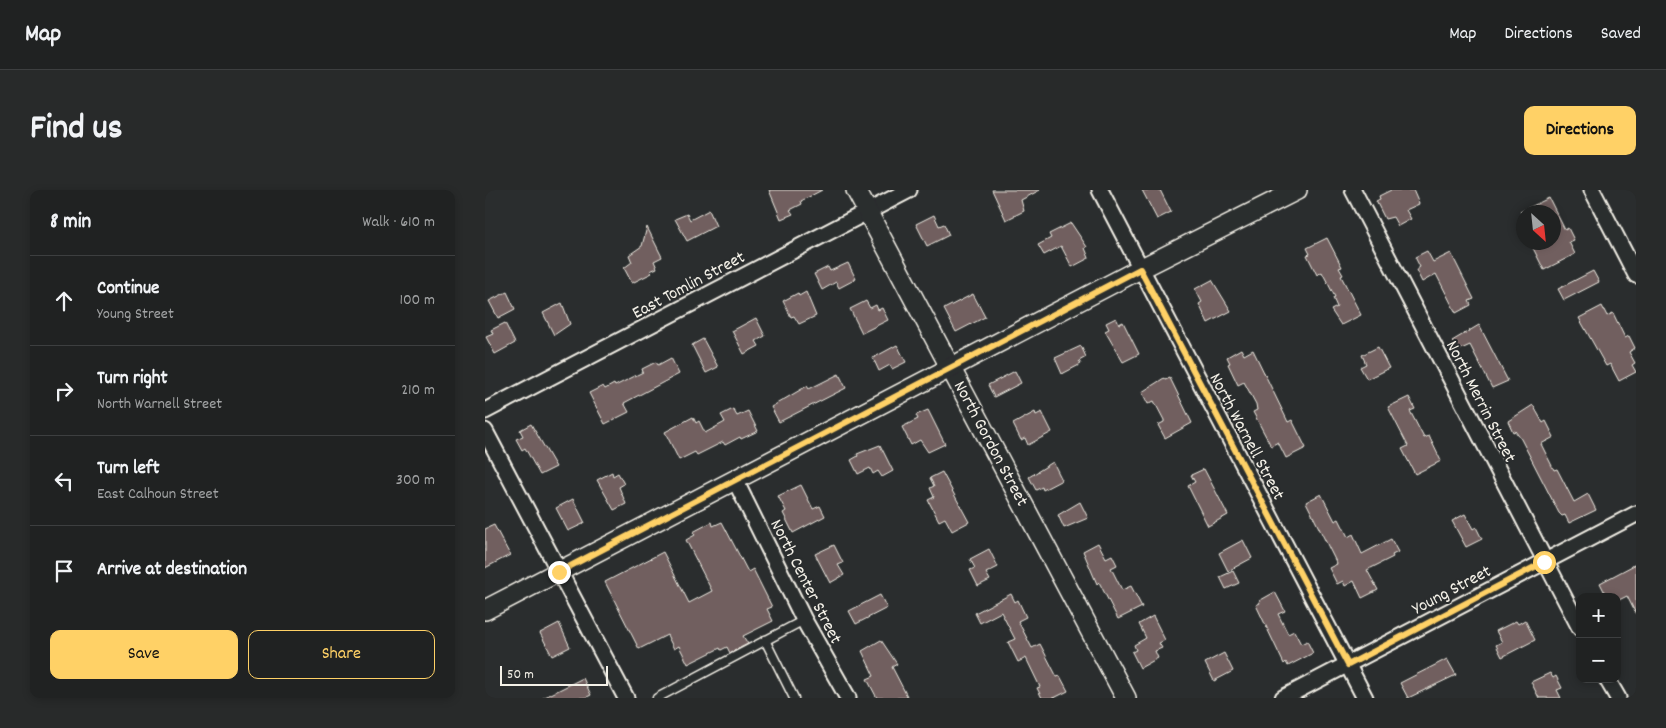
<!DOCTYPE html>
<meta charset="utf-8">
<style>
body{margin:0;font-family:Dekko,sans-serif;background:#282a2a;color:#f1f3f6}
.controls{position:absolute;right:15px;bottom:15px;display:grid;overflow:hidden;border-radius:10px;box-shadow:0 2px 8px #0003}
.controls button{width:45px;height:45px;display:grid;place-items:center;padding:0;border:0;border-bottom:1px solid #3d3f40;background:#202222;color:#f1f3f6;font:25px sans-serif}
.compass{position:absolute;left:1031px;top:15px;width:45px;height:45px;border-radius:50%;background:#202222;box-shadow:0 2px 8px #0003;rotate:153deg}
.scale{position:absolute;left:15px;bottom:12px;width:108px;box-sizing:border-box;padding-left:5px;border:2px solid #f4f1e8;border-top:0;font-size:14px;line-height:18px;white-space:nowrap;color:#f4f1e8;-webkit-text-stroke:4px #2a2d2e;paint-order:stroke}
.stop{position:absolute;width:15px;height:15px;margin:-11px;border:4px solid #ffd166;border-radius:50%;background:#fff}
.stop.end{background:#ffd166;border-color:#fff;box-shadow:0 1px 5px #0008}
.list{margin:0;padding:0;list-style:none}
h2{display:flex;justify-content:space-between;align-items:center;height:65px;margin:0;padding:0 20px;font-size:21px}
h2 small{font-size:16px;font-weight:400;color:#a2a4a5}
.list li{display:grid;grid-template-columns:32px 1fr auto;gap:15px;align-items:center;box-sizing:border-box;height:90px;padding:0 20px;border-top:1px solid #3d3f40}
.list b{display:block;font-size:19px;white-space:nowrap}
.list p{margin:0;font-size:16px;white-space:nowrap;color:#a2a4a5}
.list em{font-size:16px;font-style:normal;color:#a2a4a5}
.actions{display:flex;gap:10px;padding:15px 20px}
.actions a{flex:1;padding:11px 0;border:1px solid #ffd166;border-radius:10px;text-align:center;font-size:18px;color:#ffd166}
.actions .main{background:#ffd166;color:#111}
.icon{flex:none;width:28px;height:28px;fill:none;stroke:currentColor;stroke-width:2;stroke-linecap:round;stroke-linejoin:round}
.map{position:relative;flex:none;width:1151px;height:508px;overflow:hidden;border-radius:10px}
header{display:flex;align-items:center;gap:30px;box-sizing:border-box;height:70px;padding:0 25px;background:#202222;border-bottom:1px solid #3d3f40}
header strong{font-size:24px}
nav{display:flex;gap:28px;margin-inline-start:auto;font-size:18px}
.intro{display:flex;align-items:center;justify-content:space-between;box-sizing:border-box;height:120px;padding:0 30px}
h1{margin:0;font-size:35px}
.button{padding:12px 22px;border-radius:10px;background:#ffd166;color:#111;font-size:18px;font-weight:700}
main{display:flex;gap:30px;padding:0 30px}
aside{flex:1;background:#202222;border-radius:10px;box-shadow:0 2px 8px #0003}
.map>svg:first-child{display:block}
.building{fill:#715e5e;stroke:#f4f1e8}
.lines{fill:none;stroke-linecap:round;stroke-linejoin:round}
.service-casing{stroke:#f4f1e8;stroke-width:11}
.minor-casing{stroke:#f4f1e8;stroke-width:19}
.tertiary-casing{stroke:#f4f1e8;stroke-width:22}
.service{stroke:#2a2d2e;stroke-width:8}
.minor{stroke:#2a2d2e;stroke-width:15}
.tertiary{stroke:#2a2d2e;stroke-width:19}
.route{stroke:#ffd166;stroke-width:6}
.labels{text-anchor:middle;stroke-width:4;stroke-linejoin:round;paint-order:stroke}
.street-label{font-size:18px;fill:#f4f1e8;stroke:#2a2d2e}
</style>
<header>
<strong>Map</strong>
<nav><a>Map</a><a>Directions</a><a>Saved</a></nav>
</header>
<div class="intro"><h1>Find us</h1><a class="button">Directions</a></div>
<main>
<aside>
<h2>8 min<small>Walk · 610 m</small></h2>
<ul class="list">
<li><svg class="icon" aria-label="ahead" viewBox="0 0 24 24"><path d="M12 20V5M6 11l6-6 6 6"/></svg><div><b>Continue</b><p>Young Street</p></div><em>100 m</em></li>
<li><svg class="icon" aria-label="right" viewBox="0 0 24 24"><path d="M7 20v-9h11M14 6l5 5-5 5"/></svg><div><b>Turn right</b><p>North Warnell Street</p></div><em>210 m</em></li>
<li><svg class="icon" aria-label="left" viewBox="0 0 24 24"><path d="M17 20v-9H6M10 6l-5 5 5 5"/></svg><div><b>Turn left</b><p>East Calhoun Street</p></div><em>300 m</em></li>
<li><svg class="icon" aria-label="arrive" viewBox="0 0 24 24"><path d="M6 21V4h12l-3 4 3 4H6"/></svg><div><b>Arrive at destination</b></div></li>
</ul>
<div class="actions"><a class="main">Save</a><a>Share</a></div>
</aside>
<div class="map">
<svg width="1151" height="508" viewBox="0 0 1151 508">
<rect width="100%" height="100%" fill="#2a2d2e"/>
<filter id="ink" filterUnits="userSpaceOnUse"><feTurbulence type="fractalNoise" baseFrequency=".02" numOctaves="2"/><feDisplacementMap in="SourceGraphic" scale="10" xChannelSelector="R" yChannelSelector="G"/><feConvolveMatrix kernelMatrix="1 2 1 2 8 2 1 2 1" color-interpolation-filters="sRGB"/></filter>
<g filter="url(#ink)">
<!-- building -->
<g class="building">
<path d="M284,0H337L316,11L317,14L305,20L308,24L296,29Z"/>
<path d="M507,0H555L536,10L539,21L521,30Z"/>
<path d="M657,0H675L686,22L672,29Z"/>
<path d="M906,0H928L934,14L921,20L926,29L913,36L908,27L900,29L891,11L895,9L894,6Z"/>
<path d="M1064,8L1080,40L1083,38L1089,50L1084,52L1090,64L1059,80L1047,56L1054,52H1068V22H1035Z"/>
<path d="M224,20L231,36L202,51L190,29L202,24L205,30Z"/>
<path d="M449,25L454,36L459,34L464,45L442,56L431,34Z"/>
<path d="M586,33L602,57L600,58L604,68L587,77L576,56L559,65L553,55L566,48L564,44Z"/>
<path d="M162,37L177,67L169,71L172,78L165,81L167,83L147,93L139,78L147,72L144,65L157,56Z"/>
<path d="M842,48L857,77L854,78L858,85L856,86L876,125L856,135L846,120L852,117L848,108L850,107L837,82L832,85L822,65L825,64L822,58Z"/>
<path d="M942,61L948,72L966,63L989,109L984,111L986,115L971,123L951,84L937,92L931,80L935,77L930,67Z"/>
<path d="M363,73L371,89L354,98L351,92L337,100L329,84L343,77L345,81Z"/>
<path d="M1108,81L1114,92L1079,110L1073,99Z"/>
<path d="M727,90L746,121L723,133L714,114L717,112L710,99Z"/>
<path d="M22,102L30,119L13,128L4,111Z"/>
<path d="M321,102L331,126L314,134L309,126L306,127L298,111L313,103L314,106Z"/>
<path d="M488,104L500,127L471,142L459,119Z"/>
<path d="M381,111L385,118L391,115L393,120L397,118L403,130L377,143L365,119Z"/>
<path d="M77,113L85,134L69,145L58,123Z"/>
<path d="M1117,116L1122,126L1128,123L1140,148L1144,146L1150,158L1144,162L1150,173L1147,175L1151,182L1134,191L1125,174L1121,176L1094,128Z"/>
<path d="M271,128L280,146L271,151L274,156L259,164L247,141Z"/>
<path d="M631,128L634,134L638,132L654,164L638,172L620,141L624,139L621,133Z"/>
<path d="M20,133L30,153L10,164L1,147L8,144L6,140Z"/>
<path d="M994,135L1023,191L1007,198L985,155L972,161L967,151Z"/>
<path d="M218,149L233,177L221,183L207,155Z"/>
<path d="M412,155L421,172L407,179L405,175L394,181L388,168Z"/>
<path d="M596,156L601,167L594,171L596,174L577,184L570,168Z"/>
<path d="M893,157L904,178L882,189L875,177L881,174L877,165Z"/>
<path d="M756,159L759,165L768,160L803,232L807,230L821,258L801,268L793,252L786,256L768,222L772,220L771,214L759,192L753,195L743,174L745,173L742,167Z"/>
<path d="M186,168L194,184L139,213L144,222L120,234L104,203L118,196L120,199L129,194L130,196L158,182L157,179L171,172L173,175Z"/>
<path d="M530,181L536,193L509,207L503,195Z"/>
<path d="M354,184L361,198L294,232L286,217L322,196L324,199Z"/>
<path d="M679,188L680,190L685,188L707,233L680,248L673,235L679,232V230L669,211L663,214L657,202Z"/>
<path d="M924,207L930,219L925,221L939,248L944,246L956,271L930,284L917,259L923,256L903,217Z"/>
<path d="M1048,215L1058,233L1061,231L1069,247L1056,254L1069,280L1072,279L1089,312L1103,304L1111,320L1084,333L1080,325L1077,326L1074,323L1036,249L1030,241L1028,242L1023,231Z"/>
<path d="M248,219L252,226L263,221L273,241L256,249L255,247L240,255L238,252L212,265L210,262L194,270L180,242L208,227L211,233L214,231L220,243L240,232L236,225Z"/>
<path d="M443,220L460,254L443,262L435,250L426,255L417,237L433,229L431,225Z"/>
<path d="M550,222L551,225L557,222L567,242L543,255L540,248L536,250L528,234Z"/>
<path d="M46,234L71,277L55,285L40,258L37,260L31,249L38,246L35,240Z"/>
<path d="M395,255L408,281L397,287L393,281L388,284L385,278L373,284L366,270L373,266L372,264Z"/>
<path d="M568,272L577,290L558,300L557,297L551,300L544,287Z"/>
<path d="M719,279L743,325L723,336L703,296L710,292L706,285Z"/>
<path d="M127,282L128,286L133,283L139,294L134,297L141,314L129,320L112,290Z"/>
<path d="M457,282L484,332L467,341L460,328L454,331L443,310L449,307L445,298L449,296L445,288Z"/>
<path d="M316,295L328,319L335,316L340,326L308,343L298,323L301,321L293,306Z"/>
<path d="M836,304L850,331L854,329L863,347L868,344L877,364L906,349L913,362L907,365L908,367L882,380L893,400L877,408L869,391L860,396L858,391L852,394L844,378L852,374L821,312Z"/>
<path d="M88,309L100,333L83,341L71,318Z"/>
<path d="M595,312L603,328L579,338L573,325Z"/>
<path d="M980,324L988,339L991,337L997,349L981,357L967,331Z"/>
<path d="M227,332L228,336L237,332L263,382L268,379L287,417L282,419L288,431L258,446L263,454L245,463L242,457L236,460L235,458L203,474L194,456L189,459L182,445L154,459L120,392L178,362L204,413L227,401L201,350L210,345L208,342Z"/>
<path d="M9,335L25,365L0,378V339Z"/>
<path d="M758,350L767,368L743,381L734,363Z"/>
<path d="M613,353L621,368L627,365L632,375L626,378L637,400L646,396L657,417L633,429L614,392L612,394L598,361Z"/>
<path d="M349,355L358,373L353,375L359,385L345,393L330,364Z"/>
<path d="M504,359L513,377L501,383L505,390L493,396L485,380L490,378L485,369Z"/>
<path d="M1151,374V424L1142,406L1132,411V407H1122L1115,393Z"/>
<path d="M748,381L754,393L741,399L735,387Z"/>
<path d="M790,402L800,421L793,424L803,444L809,441L816,454L822,451L828,463L803,476L801,472L799,474L771,415L775,413L774,411Z"/>
<path d="M526,404L530,412L533,410L541,427L533,431L547,458L555,454L572,487L575,486L583,501L569,508H557L552,498L555,497L541,468L533,472L523,452L530,449L516,422L495,433L490,423Z"/>
<path d="M395,405L402,418L371,434L364,421Z"/>
<path d="M668,426L680,450L674,453L677,458L670,461L673,468L655,478L647,462L651,460L649,455L661,448L654,434Z"/>
<path d="M1040,430L1050,450L1017,467L1011,455L1017,452L1011,441L1031,431L1033,434Z"/>
<path d="M74,433L85,457L67,466L55,443Z"/>
<path d="M396,450L412,474L407,477L423,508H392L382,489L389,486L377,461Z"/>
<path d="M739,463L748,481L729,491L720,473Z"/>
<path d="M962,469L971,485L923,508L915,493Z"/>
<path d="M1065,483L1068,488L1071,486L1077,498L1072,500L1076,508H1054L1046,492Z"/>
<path d="M98,488L106,505L100,508H58Z"/>
</g>
<g class="lines">
<!-- service casing -->
<g class="service-casing">
<g id="service">
<path d="M280,450L309,508"/>
<path d="M172,508L319,430"/>
</g>
</g>
<!-- minor casing -->
<g class="minor-casing">
<g id="minor">
<path d="M615,0L880,508"/>
<path d="M868,0L1095,438"/>
<path d="M1107,0L1151,85"/>
<path d="M0,221L424,0"/>
<path d="M0,241L141,508"/>
<path d="M250,290L319,430L363,508"/>
<path d="M1122,489L1133,508"/>
<path d="M798,508L1151,324"/>
</g>
</g>
<!-- tertiary casing -->
<g class="tertiary-casing">
<g id="tertiary">
<path d="M371,0L641,508"/>
<path d="M0,420L655,79L812,0"/>
</g>
</g>
<!-- service -->
<use href="#service" class="service"/>
<!-- minor -->
<use href="#minor" class="minor"/>
<!-- tertiary -->
<use href="#tertiary" class="tertiary"/>
</g>
</g>
<g class="lines" filter="url(#ink)">
<!-- route -->
<path class="route" d="M74,382L655,79L863,475L1059,372"/>
</g>
<g class="labels">
<!-- street labels -->
<g class="street-label">
<text transform="translate(203 94) rotate(-28)" y="6">East Tomlin Street</text>
<text transform="translate(997 211) rotate(63)" y="6">North Merrin Street</text>
<text transform="translate(763 246) rotate(62)" y="6">North Warnell Street</text>
<text transform="translate(507 253) rotate(62)" y="6">North Gordon Street</text>
<text transform="translate(322 391) rotate(63)" y="6">North Center Street</text>
<text transform="translate(966 399) rotate(-28)" y="6">Young Street</text>
</g>
</g>
</svg>
<div class="controls">
<button>+</button>
<button>−</button>
</div>
<svg class="compass" viewBox="-18 -18 36 36"><path d="M0-13l5 13h-10z" fill="#e53935"/><path d="M0 13l5-13h-10z" fill="#a2a4a5"/></svg>
<div class="scale">50 m</div>
<div class="stop" style="left:1059px;top:372px"></div>
<div class="stop end" style="left:74px;top:382px"></div>
</div>
</main>
